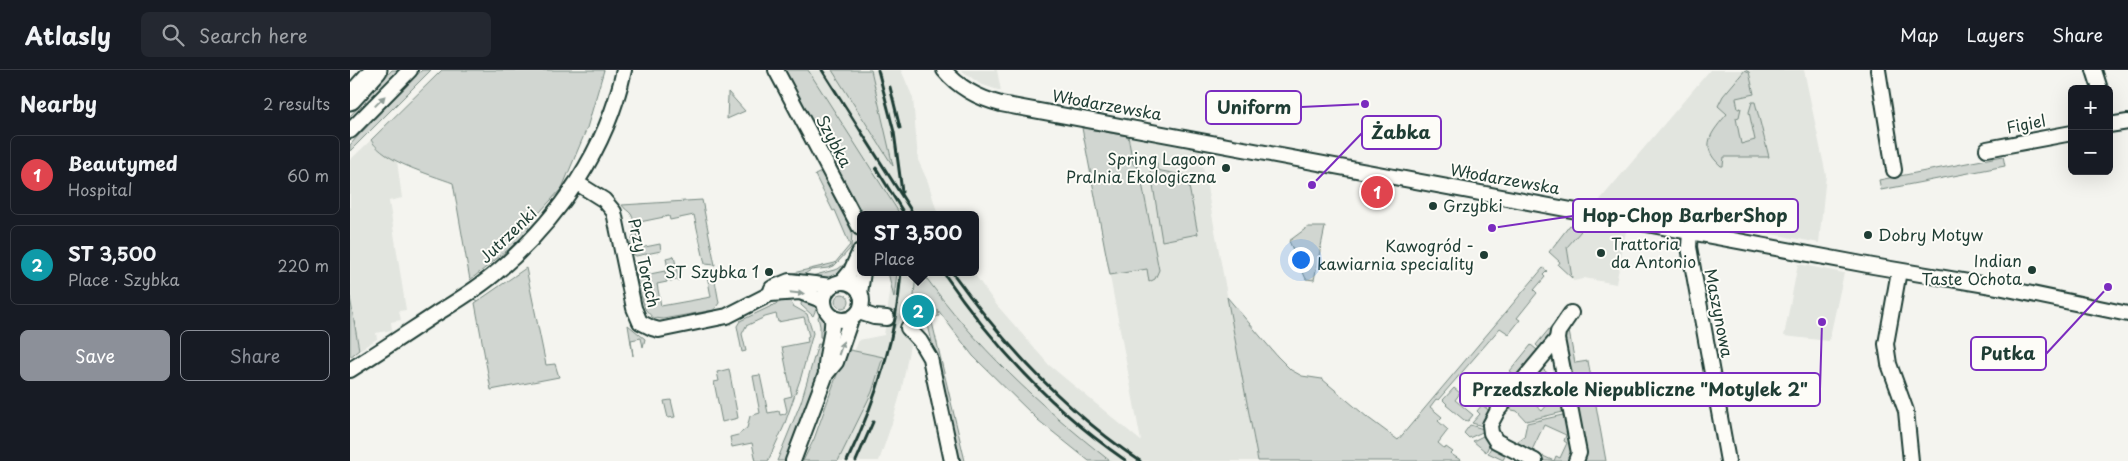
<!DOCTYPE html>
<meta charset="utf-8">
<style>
body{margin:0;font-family:"Playpen Sans",sans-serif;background:#242831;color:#f1f3f6}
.controls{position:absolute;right:15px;top:15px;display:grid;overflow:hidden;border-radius:8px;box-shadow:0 5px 20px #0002}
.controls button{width:45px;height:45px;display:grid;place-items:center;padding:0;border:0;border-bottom:1px solid #363941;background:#171b24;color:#f1f3f6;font:25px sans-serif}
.you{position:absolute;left:950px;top:189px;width:18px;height:18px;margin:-12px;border:4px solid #fff;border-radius:50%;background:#1a73e8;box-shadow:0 0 0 8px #1a73e833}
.badge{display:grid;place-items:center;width:32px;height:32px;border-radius:50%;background:#8c9099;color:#fff;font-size:16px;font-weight:700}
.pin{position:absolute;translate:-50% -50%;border:2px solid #fff;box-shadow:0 1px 5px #0006}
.popup{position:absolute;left:507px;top:141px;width:122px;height:65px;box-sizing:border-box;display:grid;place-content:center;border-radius:8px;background:#171b24;filter:drop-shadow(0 1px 4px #0005);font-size:16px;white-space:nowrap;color:#9ea1a6}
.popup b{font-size:19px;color:#f1f3f6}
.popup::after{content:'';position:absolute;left:50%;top:100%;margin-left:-10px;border:10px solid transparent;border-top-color:#171b24}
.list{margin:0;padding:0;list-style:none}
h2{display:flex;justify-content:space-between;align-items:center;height:65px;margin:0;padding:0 20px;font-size:21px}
h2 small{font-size:16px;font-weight:400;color:#9ea1a6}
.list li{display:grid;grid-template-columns:32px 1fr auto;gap:15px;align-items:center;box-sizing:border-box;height:80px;margin:0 10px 10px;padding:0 10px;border:1px solid #363941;border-radius:8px}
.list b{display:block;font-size:19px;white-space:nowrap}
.list p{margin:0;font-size:16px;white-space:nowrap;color:#9ea1a6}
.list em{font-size:16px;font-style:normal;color:#9ea1a6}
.actions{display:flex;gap:10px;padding:15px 20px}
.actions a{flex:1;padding:11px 0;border:1px solid #8c9099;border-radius:8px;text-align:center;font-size:18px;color:#8c9099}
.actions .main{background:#8c9099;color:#fff}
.icon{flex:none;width:28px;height:28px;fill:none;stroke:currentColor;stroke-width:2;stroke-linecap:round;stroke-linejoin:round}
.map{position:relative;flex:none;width:1778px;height:391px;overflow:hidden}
header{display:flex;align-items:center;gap:30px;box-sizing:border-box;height:70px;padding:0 25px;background:#171b24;border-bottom:1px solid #363941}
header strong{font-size:24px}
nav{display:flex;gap:28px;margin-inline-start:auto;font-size:18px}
.search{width:350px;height:45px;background:#242831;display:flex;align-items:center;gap:12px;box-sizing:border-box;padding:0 18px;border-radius:8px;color:#9ea1a6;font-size:19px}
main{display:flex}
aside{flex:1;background:#171b24}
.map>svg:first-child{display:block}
.built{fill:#e2e5df}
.green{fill:#d1d6d1;stroke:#788a82}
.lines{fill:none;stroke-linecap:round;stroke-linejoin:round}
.street-tunnel{stroke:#c9cfca;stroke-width:14;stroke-dasharray:14 7;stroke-linecap:butt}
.street-casing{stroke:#1f3d34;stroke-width:18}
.primary-casing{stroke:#1f3d34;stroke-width:25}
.street{stroke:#fdfcf7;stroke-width:14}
.primary{stroke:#fdfcf7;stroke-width:21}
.rail{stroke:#1f3d34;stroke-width:3}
.oneway{fill:#8e9c96}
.poi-dot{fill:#1f3d34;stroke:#fdfcf7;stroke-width:2}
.labels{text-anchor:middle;stroke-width:4;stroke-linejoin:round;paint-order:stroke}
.street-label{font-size:16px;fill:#1f3d34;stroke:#fdfcf7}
.poi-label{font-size:16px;fill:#1f3d34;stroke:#fdfcf7;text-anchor:end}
.leader{fill:none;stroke:#7b2cbf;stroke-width:2}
.callout-dot{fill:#7b2cbf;stroke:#fdfcf7;stroke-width:2}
.callout{fill:#fdfcf7;stroke:#7b2cbf;stroke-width:2}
.callout-label{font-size:18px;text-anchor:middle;font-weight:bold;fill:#1f3d34}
</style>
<header>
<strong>Atlasly</strong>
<div class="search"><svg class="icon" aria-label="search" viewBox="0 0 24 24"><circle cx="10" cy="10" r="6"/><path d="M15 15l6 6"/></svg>Search here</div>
<nav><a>Map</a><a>Layers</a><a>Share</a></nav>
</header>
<main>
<aside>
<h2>Nearby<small>2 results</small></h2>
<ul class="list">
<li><span class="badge" style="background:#e0444e">1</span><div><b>Beautymed</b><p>Hospital</p></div><em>60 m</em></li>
<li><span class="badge" style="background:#0f9aa8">2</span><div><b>ST 3,500</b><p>Place · Szybka</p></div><em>220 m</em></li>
</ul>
<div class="actions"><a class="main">Save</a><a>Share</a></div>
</aside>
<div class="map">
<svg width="1778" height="391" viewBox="0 0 1778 391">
<rect width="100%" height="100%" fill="#f4f4ef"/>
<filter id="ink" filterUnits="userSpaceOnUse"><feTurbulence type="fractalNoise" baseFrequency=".02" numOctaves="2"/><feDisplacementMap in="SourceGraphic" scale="10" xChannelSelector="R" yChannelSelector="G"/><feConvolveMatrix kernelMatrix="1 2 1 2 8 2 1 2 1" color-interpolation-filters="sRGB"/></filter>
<g filter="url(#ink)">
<!-- built -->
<g class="built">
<path d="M443,0H551L563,28L568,90L578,112L588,145H532Z"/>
<path d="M611,0H647L651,21L630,14Z"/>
<path d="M1360,0H1454L1476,105L1469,173L1249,131Z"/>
<path d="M732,58L850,80L908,391H739L688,350L648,312L604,263L586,238L563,226L560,275L552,318L542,353L529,391H457L509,270L534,265L543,202H623L645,233L699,295L791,371Z"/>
<path d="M21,70L25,77L47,91L52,128L39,131L56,240L49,241L51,250L41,252L42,260L26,263L27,269L9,280L0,227V90Z"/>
<path d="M1240,154L1276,161L1266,214L1234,208V209L1223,211L1217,177L1234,158Z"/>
<path d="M1448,194L1494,203L1479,271L1434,266Z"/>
</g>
<!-- green -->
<g class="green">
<path d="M42,0H53L0,54V46Z"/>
<path d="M72,0H81L0,81V75L8,66Z"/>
<path d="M92,0H254L237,58L212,118L178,155L179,163L120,210L103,113C79,104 34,92 21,70Z"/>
<path d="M435,0H458L548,141V145H513Z"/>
<path d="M482,0H521L543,96Z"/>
<path d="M1395,0L1399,2L1404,24L1386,28L1388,39L1391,38L1389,47L1386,48L1391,74L1405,70L1399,42L1402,32H1405L1419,87H1374L1373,96H1371C1348,76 1362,62 1377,44L1368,36L1373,26Z"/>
<path d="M378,22L395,41L377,49L378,26Z"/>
<path d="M732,58L778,66L783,94L789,98L809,200L805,209L799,212L797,199L760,205Z"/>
<path d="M1653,86L1655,96L1531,120L1529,110Z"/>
<path d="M803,92L807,93V100L837,106L848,164L812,171L800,97Z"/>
<path d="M471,102L502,162L501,178L485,195L478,198L461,200L453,205L439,204L485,193L500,175L485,140L483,141L465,105Z"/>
<path d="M352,130L365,195L355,194L344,145L320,150L319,146L285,153L290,178L310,174L311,181L286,186L281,183L280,173C285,167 286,152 281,144C279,141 274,139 272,135Z"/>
<path d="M1220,155L1231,161L1217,177L1222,208L1208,195L1210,192L1199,182Z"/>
<path d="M958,157H975L964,210L956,209L939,171Z"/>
<path d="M324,186L329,210L320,211L316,188Z"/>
<path d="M501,189C486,210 482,209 458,207L488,199Z"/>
<path d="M176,198L196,295L205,294L209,307L141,320L125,233Z"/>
<path d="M1193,198L1197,201L1193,205L1195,207L1184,220L1187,223L1167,248L1170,250L1159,264L1150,258L1088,330L1086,329L1080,337L1092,347L1088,351L1098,360L1088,373L1095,379L1096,377L1103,382L1101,384L1112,391H908L877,227L927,286L941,300L952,306L972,309L1017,347L1048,370Z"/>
<path d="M289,201L290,206L315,201L317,212L307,214L311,236L361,227L357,205H364L369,233L364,240L313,249L303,248L295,239L286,208V203Z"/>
<path d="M538,202H547L544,228Z"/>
<path d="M566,202H572C626,277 688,334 760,391H739L688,350L623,286L588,240L589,246L581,248L615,391H609L576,246L562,250Z"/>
<circle cx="492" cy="231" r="7"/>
<path d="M0,227L9,280L0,287Z"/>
<path d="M452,228L467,237L463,246L451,235Z"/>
<path d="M439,229L443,236L457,244L463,263L451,307L434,356L418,391H406L402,373L382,377L380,367L388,365L397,358L400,346L410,343L403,306L410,305L418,343L429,341L430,345L435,344L437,341L434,328L442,326L432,277L458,272L457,267L459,266L454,247L428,252L426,244L415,247L396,256L392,264L396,281L392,282L387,256L390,251L432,231Z"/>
<path d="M470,244H472L476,255V268L470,267V256L468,247Z"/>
<path d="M1208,248L1211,250L1194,282L1186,275Z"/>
<path d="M278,255L295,269L293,277L291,268L281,270L283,286Z"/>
<path d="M1218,256L1225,293L1238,291L1256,391H1231L1211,269Z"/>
<path d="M468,274L474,275L466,313L436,391H427L451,332Z"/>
<path d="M1181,275L1192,284L1171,309L1160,301Z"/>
<path d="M500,280L533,287L522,322L488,391H453L464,369L495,282Z"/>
<path d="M1190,297L1200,305L1197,309L1192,305L1188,309L1184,307L1171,323L1192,341L1210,320L1200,311L1208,300L1217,341L1176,351L1167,341L1157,339Z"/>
<path d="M379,299L388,348L372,352L364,312L369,311L367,302Z"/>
<path d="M1158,303L1168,312L1144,340L1135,332Z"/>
<path d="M1104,318L1110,323L1105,330L1123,345L1118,351L1114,350L1096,335L1097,334L1093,330Z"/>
<path d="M321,330L325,347L318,348L314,331Z"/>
<path d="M1132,335L1142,343L1136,357L1122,353L1130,344L1127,341Z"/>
<path d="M1217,344L1225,382L1222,391H1195L1192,390L1193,386L1204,391L1206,386L1210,388L1217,373L1214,371L1216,365L1194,355L1182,380L1191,385L1189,389L1162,375L1174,367L1177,353Z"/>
<path d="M1120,355L1137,360L1119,368L1114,363Z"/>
<path d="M1137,364L1141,371L1136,382L1123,371Z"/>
<path d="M1143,374L1157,382L1153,390L1138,383Z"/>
</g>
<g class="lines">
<!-- street-tunnel -->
<path class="street-tunnel" d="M537,245L558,258"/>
<!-- street casing -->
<g class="street-casing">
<g id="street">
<path d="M426,0L510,158"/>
<path d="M594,0C609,18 628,28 651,34L1523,196L1648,217L1778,244"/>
<path d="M1528,0L1544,100"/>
<path d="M1744,0L1750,19"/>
<path d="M1759,55L1778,52"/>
<path d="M0,61L60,0"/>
<path d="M1637,79L1722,63"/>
<path d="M227,113L254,130L264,142L284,238L290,252L302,258L309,260L377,246L420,224L450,222L474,231"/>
<path d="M1340,161L1339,177L1378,391"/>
<path d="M1549,201L1536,274L1539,294L1556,341L1561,391"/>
<path d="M492,212L501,201L510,181"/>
<circle cx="493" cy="231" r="19"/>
<path d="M510,223L513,202"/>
<path d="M420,224L422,218L439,211L481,216"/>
<path d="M509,242L524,247L537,248"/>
<path d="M1221,243L1208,262L1207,269L1229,383L1226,391"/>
<path d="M558,258L570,271L580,288L602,391"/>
<path d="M0,300C29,282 57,263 86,244C107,231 129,218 148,201C209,149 257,79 274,0"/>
<path d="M476,304C474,285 484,266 482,247"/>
<path d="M443,391L476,304L486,292L501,249"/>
<path d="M1185,391L1146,371L1141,363L1140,355L1148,340L1207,269"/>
</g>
</g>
<!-- primary casing -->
<g class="primary-casing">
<path id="primary" d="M0,29L26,0"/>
</g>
<!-- street -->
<use href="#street" class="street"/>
<!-- primary -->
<use href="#primary" class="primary"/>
<!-- rail -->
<g class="rail">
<path d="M472,0L564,145"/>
<path d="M528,0L544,62L552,122"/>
<path d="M540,17L550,58"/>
<path d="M526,98L555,145"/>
<path d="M593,202C643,275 702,340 775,390"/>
<path d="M602,202C655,276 715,341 790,391"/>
<path d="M497,391C526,331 546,269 551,202"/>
<path d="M506,391L523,352"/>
</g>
</g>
<!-- one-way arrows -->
<defs><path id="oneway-solid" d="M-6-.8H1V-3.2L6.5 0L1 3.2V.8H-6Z" transform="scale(1.25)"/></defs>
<g class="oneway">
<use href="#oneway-solid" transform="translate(30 31) rotate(-46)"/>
<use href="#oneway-solid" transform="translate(447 223) rotate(6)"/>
<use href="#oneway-solid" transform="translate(491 278) rotate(-71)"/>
</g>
</g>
<!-- markers -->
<g class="poi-dot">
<circle cx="876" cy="98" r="5"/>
<circle cx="1083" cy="136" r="5"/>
<circle cx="1518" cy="165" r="5"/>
<circle cx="1251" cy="183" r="5"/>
<circle cx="1134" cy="185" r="5"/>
<circle cx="1682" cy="200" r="5"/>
<circle cx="419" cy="202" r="5"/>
</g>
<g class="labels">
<!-- street labels -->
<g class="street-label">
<text transform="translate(757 35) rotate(10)" y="6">Włodarzewska</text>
<text transform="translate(1676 54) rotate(-11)" y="6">Figiel</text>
<text transform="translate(484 71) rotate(62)" y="6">Szybka</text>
<text transform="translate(1155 109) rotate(10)" y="6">Włodarzewska</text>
<text transform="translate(158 165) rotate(-44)" y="6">Jutrzenki</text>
<text transform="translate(294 193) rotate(77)" y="6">Przy Torach</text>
<text transform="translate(1369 243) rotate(79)" y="6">Maszynowa</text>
</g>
<!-- poi labels -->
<g class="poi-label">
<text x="866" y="95">Spring Lagoon<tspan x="866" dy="18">Pralnia Ekologiczna</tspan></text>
<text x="1093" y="142" text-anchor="start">Grzybki</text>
<text x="1528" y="171" text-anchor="start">Dobry Motyw</text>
<text x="1261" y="180" text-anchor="start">Trattoria<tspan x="1261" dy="18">da Antonio</tspan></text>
<text x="1124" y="182">Kawogród -<tspan x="1124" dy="18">kawiarnia speciality</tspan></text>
<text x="1672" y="197">Indian<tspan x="1672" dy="18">Taste Ochota</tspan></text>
<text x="409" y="208">ST Szybka 1</text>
</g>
</g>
<!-- callouts -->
<path class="leader" d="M1015 34L951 37M962 115L1012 63M1142 158L1223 146M1758 217L1696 284M1472 252L1470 319"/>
<g class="callout-dot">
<circle cx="1015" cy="34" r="5"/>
<circle cx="962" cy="115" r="5"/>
<circle cx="1142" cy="158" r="5"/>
<circle cx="1758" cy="217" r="5"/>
<circle cx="1472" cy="252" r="5"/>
</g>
<g class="callout">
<rect x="856" y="21" width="95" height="33" rx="5"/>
<rect x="1012" y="46" width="79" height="33" rx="5"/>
<rect x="1223" y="129" width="225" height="33" rx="5"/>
<rect x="1621" y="267" width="75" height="33" rx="5"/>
<rect x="1110" y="303" width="360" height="33" rx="5"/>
</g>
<g class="callout-label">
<text x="904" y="44">Uniform</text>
<text x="1051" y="69">Żabka</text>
<text x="1335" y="152">Hop-Chop BarberShop</text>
<text x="1658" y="290">Putka</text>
<text x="1290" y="326">Przedszkole Niepubliczne "Motylek 2"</text>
</g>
</svg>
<div class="controls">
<button>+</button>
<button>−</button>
</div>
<div class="you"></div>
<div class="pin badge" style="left:1027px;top:122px;background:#e0444e">1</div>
<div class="pin badge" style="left:568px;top:241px;background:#0f9aa8">2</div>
<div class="popup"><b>ST 3,500</b>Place</div>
</div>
</main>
